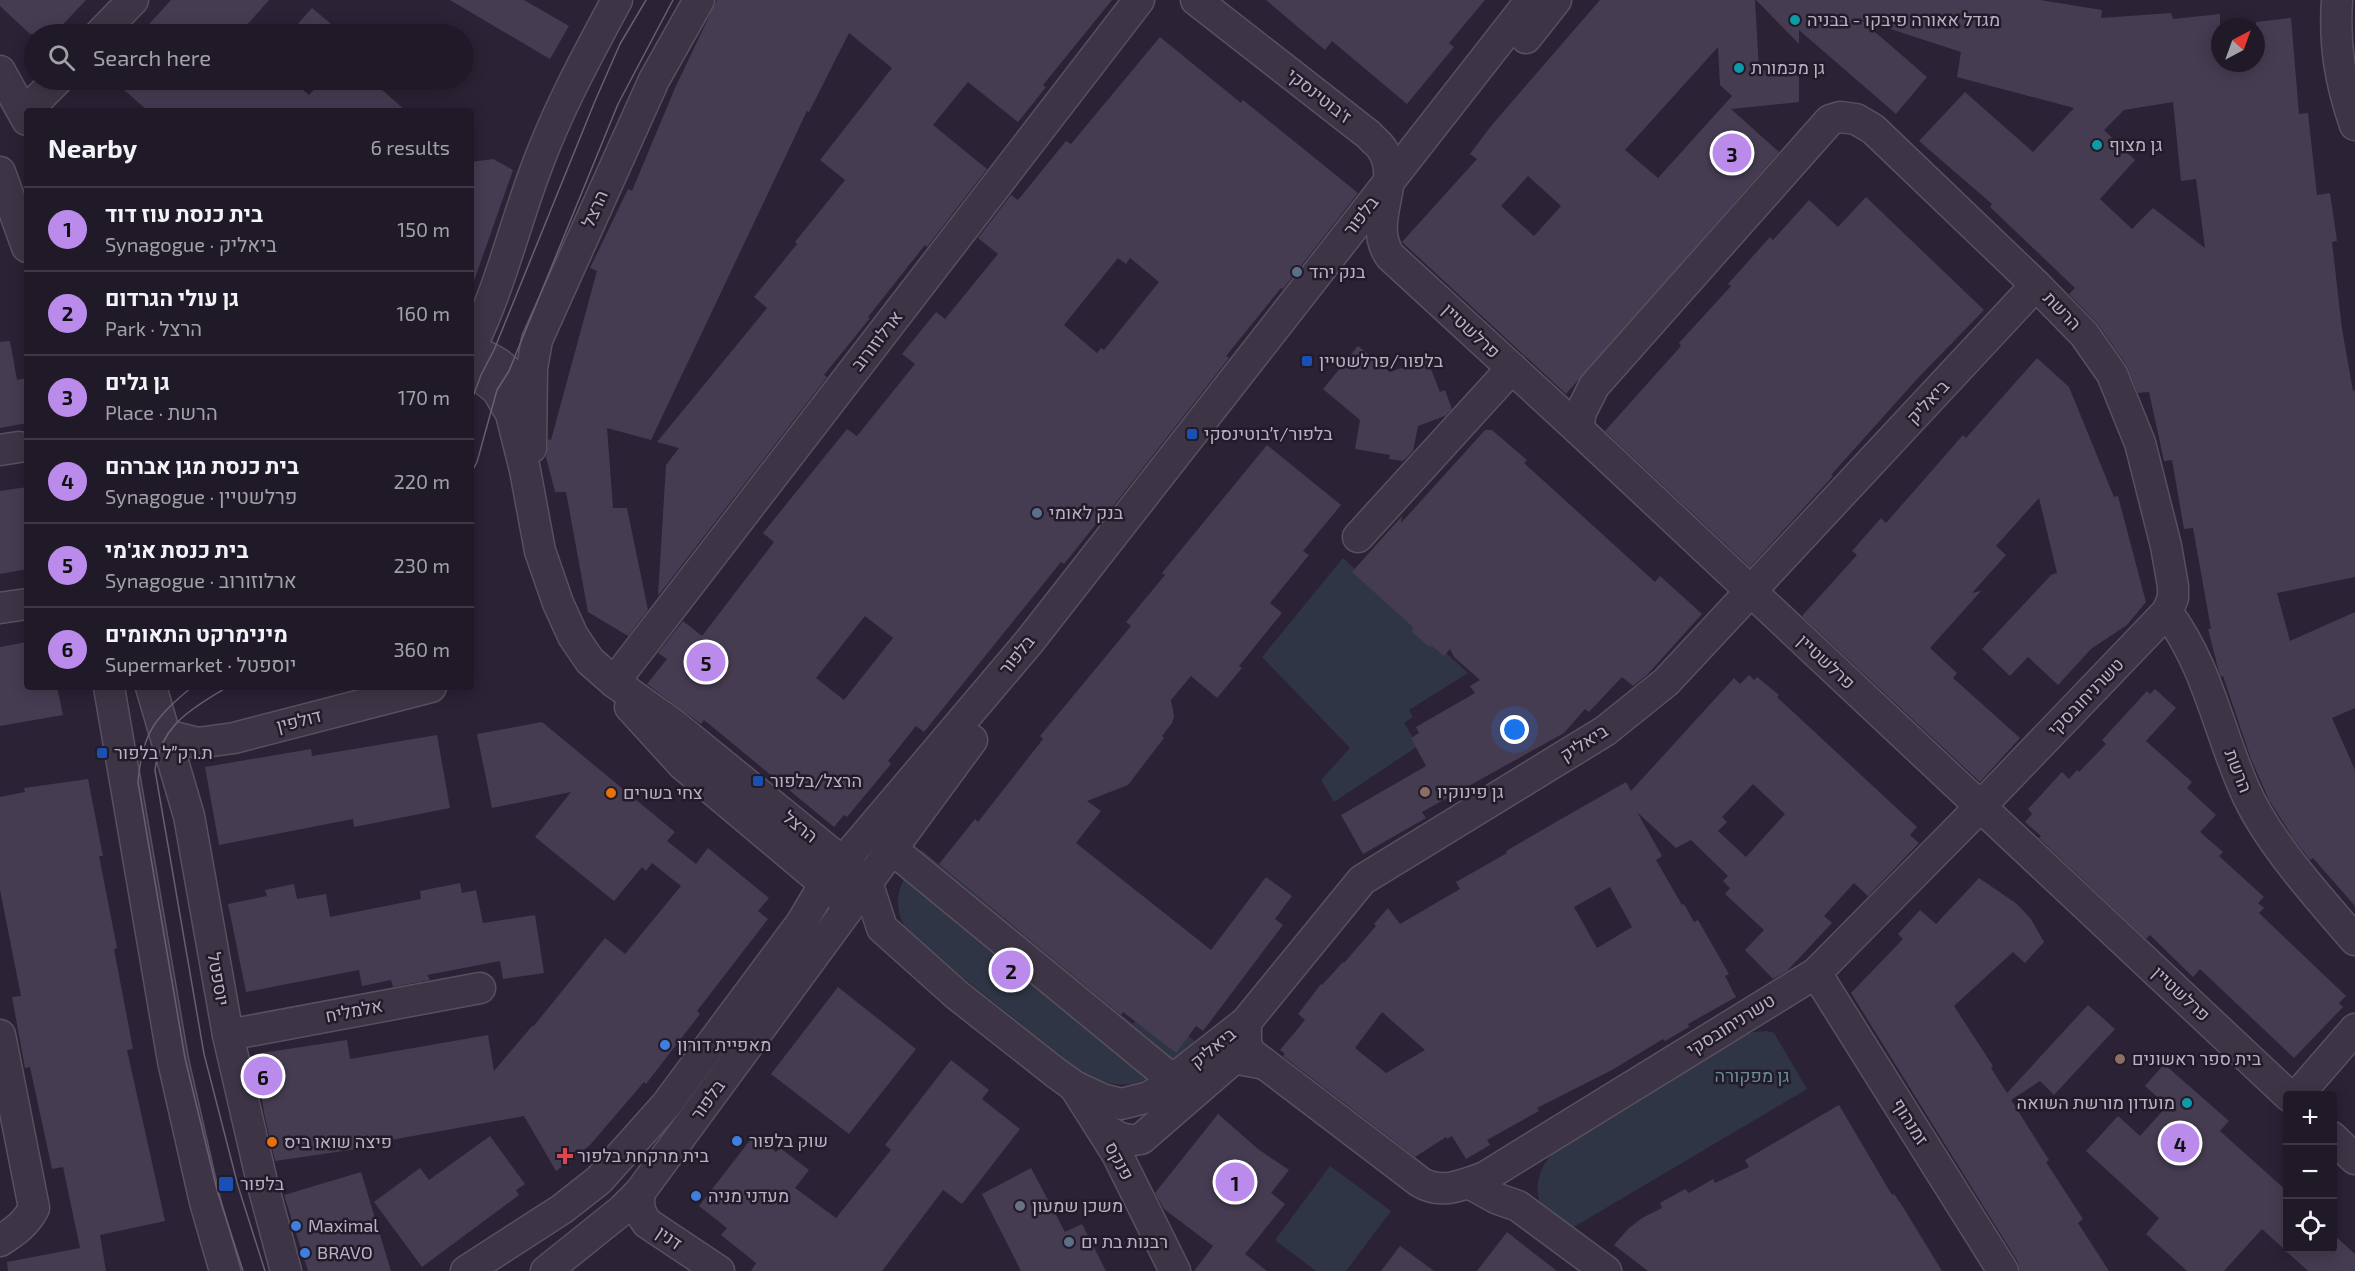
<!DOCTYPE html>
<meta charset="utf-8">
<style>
body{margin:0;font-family:"Exo 2",Heebo,sans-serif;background:#282330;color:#f1f3f6}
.controls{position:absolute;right:18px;bottom:18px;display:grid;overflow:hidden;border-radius:6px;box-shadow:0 3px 15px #0003}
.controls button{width:54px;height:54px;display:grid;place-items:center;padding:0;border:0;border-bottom:2px solid #3d3845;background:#201a28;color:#f1f3f6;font:30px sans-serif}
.compass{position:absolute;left:2211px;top:18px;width:54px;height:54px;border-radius:50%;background:#201a28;box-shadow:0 3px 15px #0003;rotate:41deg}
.you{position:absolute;left:1515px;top:730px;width:21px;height:21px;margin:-15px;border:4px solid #fff;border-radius:50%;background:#1a73e8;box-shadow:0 0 0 9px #1a73e833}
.badge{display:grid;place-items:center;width:39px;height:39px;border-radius:50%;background:#bb8bec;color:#111;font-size:20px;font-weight:700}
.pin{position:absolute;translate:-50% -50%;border:3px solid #fff;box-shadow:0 2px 6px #0006}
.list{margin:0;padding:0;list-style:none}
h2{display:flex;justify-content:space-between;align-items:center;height:78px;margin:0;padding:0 24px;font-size:26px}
h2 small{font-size:20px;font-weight:400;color:#a2a1a8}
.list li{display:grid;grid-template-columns:39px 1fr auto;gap:18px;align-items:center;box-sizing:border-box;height:84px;padding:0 24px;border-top:2px solid #3d3845}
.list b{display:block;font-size:22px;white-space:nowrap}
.list p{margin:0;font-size:20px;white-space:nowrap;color:#a2a1a8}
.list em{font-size:20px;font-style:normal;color:#a2a1a8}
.icon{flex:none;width:33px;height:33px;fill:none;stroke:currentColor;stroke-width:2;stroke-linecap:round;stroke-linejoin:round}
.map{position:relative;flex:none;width:2355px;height:1271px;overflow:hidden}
.search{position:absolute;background:#201a28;box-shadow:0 3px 15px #0003;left:24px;top:24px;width:450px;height:66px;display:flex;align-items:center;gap:15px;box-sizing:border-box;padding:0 21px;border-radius:33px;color:#a2a1a8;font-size:22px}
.panel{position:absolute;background:#201a28;box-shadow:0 3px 15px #0003;left:24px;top:108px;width:450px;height:582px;border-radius:6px}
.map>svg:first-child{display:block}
.green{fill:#2f3544}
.building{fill:#463c52;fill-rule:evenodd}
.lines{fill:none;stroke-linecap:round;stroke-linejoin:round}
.minor-casing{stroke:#585060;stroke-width:33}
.minor{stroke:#3d3546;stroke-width:30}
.tram{stroke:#685f73;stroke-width:1.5}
.culture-dot{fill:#0f9aa8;stroke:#221b2a;stroke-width:2}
.service-dot{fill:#5c6f8a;stroke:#221b2a;stroke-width:2}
.transit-dot{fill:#1a4fb4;stroke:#221b2a;stroke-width:2}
.education-dot{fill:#8d6e63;stroke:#221b2a;stroke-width:2}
.food-dot{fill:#e8710a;stroke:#221b2a;stroke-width:2}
.shop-dot{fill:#3f7fe0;stroke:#221b2a;stroke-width:2}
.health-dot{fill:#e0444e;stroke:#221b2a;stroke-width:2}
.worship-dot{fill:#6b7280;stroke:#221b2a;stroke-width:2}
.labels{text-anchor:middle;stroke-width:5;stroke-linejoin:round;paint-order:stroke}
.poi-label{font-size:18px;fill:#b9b0c2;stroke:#221b2a;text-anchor:start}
.street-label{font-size:18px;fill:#b9b0c2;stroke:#221b2a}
.park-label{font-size:18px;fill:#6a8c90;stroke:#221b2a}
</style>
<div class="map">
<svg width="2355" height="1271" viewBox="0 0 2355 1271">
<rect width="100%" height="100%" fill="#2b2235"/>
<!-- green -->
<g class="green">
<path d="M1343,558L1468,673L1409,710L1413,717L1404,723L1418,746L1334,802L1321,780L1350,748L1262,657Z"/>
<path d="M922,850L1133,1024L1150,1005L1197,1043C1154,1075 1136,1101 1081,1072L911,936C886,902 901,881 922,850Z"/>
<path d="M1767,1031L1774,1033L1807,1089L1567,1231C1561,1226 1554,1221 1548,1216C1530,1196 1537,1168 1555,1151L1746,1035L1753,1032Z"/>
<path d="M1330,1166L1391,1211L1346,1271H1316L1275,1240Z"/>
</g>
<!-- building -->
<g class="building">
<path d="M0,0H86L54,34H30L0,6Z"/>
<path d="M171,0H269L239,34H140Z"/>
<path d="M450,0H524L569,26L550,59Z"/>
<path d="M717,0H1112L1043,85L1046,87L1018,122L968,82L933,125L987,169L927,247L925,245L868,317L870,318L824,375L827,377L658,596L666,465L679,448L657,442L767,308L754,297L797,244L795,242L845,180L820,160L892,68L849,33L809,112L807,111L651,440L607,428L613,508H627L648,610L628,636L588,612L566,492H555L546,457L548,439L551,440L597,271L590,268L628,189L632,191L675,88Z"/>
<path d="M1266,0H1485L1449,43L1454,47L1407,104L1332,41L1325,50Z"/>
<path d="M1600,0H1755L1759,71L1799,66V102L1731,109L1779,152L1566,394L1402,242L1477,159L1470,154L1491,126ZM1718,47L1720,85L1732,96L1658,178L1625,150ZM1528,176L1561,206L1534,236L1501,206Z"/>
<path d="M1756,0H2040L2102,10L2101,18L2171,13L2173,19L2220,14V63H2256V22L2291,18L2299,114L2308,113L2317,195L2330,193L2337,241L2332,242L2342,329L2353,391L2355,390V577L2277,593L2290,641L2355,612V708L2332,718L2355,770V906L2313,858L2310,860L2293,838L2269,800L2251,759L2223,676L2221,677L2219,672L2208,629H2211L2193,528L2184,529L2172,460L2164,461L2149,392L2138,393L2126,364L2098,324L2069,294L2075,288L1990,207L1992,204L1919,141L1965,92L2033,152L2074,108L1957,77L1961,52L1860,19L1927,77L1896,114L1799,30V44ZM2173,102L2181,181L2196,179L2205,248L2153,208L2132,229L2100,199L2135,160L2104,130L2124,110Z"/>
<path d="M312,8L343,34H289Z"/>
<path d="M1160,37L1241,103L1243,100L1358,193L1283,289L1281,288L1226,356L1229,358L1107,514L1105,513L1064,564L1061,562L924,732L916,726L888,761L891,764L847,817L844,815L834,827L704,720L701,724L647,684L667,659L658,653L683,621L702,636L774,542L763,533L847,429L857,436L915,364L902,354L936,312L945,319L998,254L978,238L1011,195L1018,200L1066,141L1071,144ZM1118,258L1126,264L1130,258L1159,282L1104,350L1101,348L1097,353L1064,325ZM865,616L893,638L844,700L816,678Z"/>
<path d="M113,80H291L309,95L323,80H371L406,111H148Z"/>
<path d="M493,159L513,170L474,281H471V162Z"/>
<path d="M1866,197L1984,310L1918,378L1831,475L1833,476L1750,567L1605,431L1681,346L1679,343L1731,286L1728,284L1770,237L1773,240L1809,200L1838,227Z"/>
<path d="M10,341L17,380L27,378V423L0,428V342Z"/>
<path d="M1358,346L1390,372L1427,359L1440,392L1445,390L1452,409L1445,416L1418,426L1413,451L1403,461L1389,459L1390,455L1355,449L1360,420L1323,389Z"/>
<path d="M2037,358L2069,387L2114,497L2118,496L2146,602L2127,625L2091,649L2058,685L2028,657L2010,676L1982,649L2051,575L2057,573L2039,498L1996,546L2006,555L1972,593L1981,591L1930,648L1957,673L1953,678L2020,738L1980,782L1802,616L1857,555L1852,551L1881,518L1886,523L1963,435L1966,438Z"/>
<path d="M1485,430H1492L1527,460L1524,463L1655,582L1660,576L1702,614L1647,675L1633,686L1622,677L1589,712L1585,709L1564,733L1422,812L1426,818L1363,854L1341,815L1426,766L1411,738L1419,733L1416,727L1475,693L1470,686L1480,680L1454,657L1450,649L1444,656L1431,645L1429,647L1411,631L1414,628L1352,572L1402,516L1401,523Z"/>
<path d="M1267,445L1341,505L1303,551L1309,555L1270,603L1282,613L1239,666L1242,668L1217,698L1191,676L1171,700L1174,716L1172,723L1162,736L1164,738L1128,785L1087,801L1101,811L1076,843L1211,950L1266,877L1292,896L1275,919L1283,925L1203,1031L1196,1026L1176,1053L1123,1012L1121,1015L939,864L975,819L978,822L1043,739L1040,736L1131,626L1126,622L1165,575L1162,573Z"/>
<path d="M27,487V569L0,574V491Z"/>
<path d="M27,642V687H57L63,715L0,726V647Z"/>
<path d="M1749,675L1754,680L1757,677L1779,695L1777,697L1917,827L1910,835L1919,843L1868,896L1854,883L1824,916L1832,923L1787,971L1773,979L1745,950L1764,930L1725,894L1730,888L1723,881L1728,876L1691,840L1676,848L1637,812L1662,856L1656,860L1682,905L1684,904L1694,922L1698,920L1729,974L1725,976L1736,997L1688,1024L1689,1027L1665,1041L1663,1039L1612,1070L1537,1108L1539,1111L1487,1140L1490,1145L1466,1159L1452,1136L1447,1139L1446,1137L1415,1157L1283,1056L1285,1054L1280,1050L1305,1020L1298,1014L1321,984L1322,985L1343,962L1344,963L1376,926L1374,924L1388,908L1400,924L1460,889L1456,882L1507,853L1506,851L1556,822L1626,782L1631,791L1734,678L1740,684ZM1753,784L1785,814L1746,857L1718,831L1727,822L1722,817ZM1610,887L1632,927L1597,948L1574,907ZM1382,1012L1425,1050L1386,1073L1355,1048Z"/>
<path d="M2155,689L2176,708L2146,741L2192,782L2187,788L2216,815L2200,832L2223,852L2219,856L2264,897L2258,903L2264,908L2259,913L2346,996L2339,1003L2343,1007L2294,1058L2200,969L2193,977L2150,935L2146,939L2039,838L2041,836L2025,822L2032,814L2028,809L2062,772L2069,779L2077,770L2079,772L2106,744L2102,740L2147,691L2150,694Z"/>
<path d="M542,722L675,832L667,841L696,864L708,848L769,898L758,911L768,919L697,1011L700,1014L646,1084L644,1082L590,1145L556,1171L524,1116L363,1145L364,1148L275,1161L264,1113L255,1054L347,1040L350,1059L488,1035L494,1071L532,1026L533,1027L605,938L625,954L681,886L652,863L646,871L642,867L614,901L535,837L571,792L492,808L477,734Z"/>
<path d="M437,735L450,808L354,827L353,819L219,845L205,767L311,749L312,756Z"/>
<path d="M88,779L103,856H99L117,948L114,949L133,1049L127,1050L165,1221L100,1235L106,1271H8L7,1262L80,1248L63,1167L52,1169L30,1067L25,1068L12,997L21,996L0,890V797L25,792L24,788Z"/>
<path d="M1979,878L2017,904L2031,919L2044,942L2025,963L2013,952L1954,1006L1993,1066L1991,1068L2007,1093L2088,1005L2115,1029L2054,1095L2040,1081L2011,1100L2049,1160L2046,1162L2083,1219L2078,1223L2109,1271H2020L2018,1262L1851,993L1903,939L1898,934L1920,910L1936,924Z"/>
<path d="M460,883L462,893L476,890L483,923L535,915L544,973L503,979L500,961L427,975L430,980L393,987L391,980L362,986L359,970L246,992L228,904L267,896L265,890L294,884L297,899L326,894L330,917L421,899L420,891Z"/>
<path d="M838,987L916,1049L849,1134L771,1074Z"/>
<path d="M951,1060L989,1090L982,1099L1020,1129L962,1204L943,1190L882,1271H751L756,1263L721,1235L727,1228L699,1206L754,1135L776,1152L780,1148L809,1170L795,1188L836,1218L891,1150L885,1145Z"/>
<path d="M2164,1064L2229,1121L2220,1131L2288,1192V1248H2332V1233L2355,1254V1271H2308L2262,1229L2224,1271H2187L2146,1234L2159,1218L2086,1151L2118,1116L2140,1136L2167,1106L2145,1086Z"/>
<path d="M1839,1105L1892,1195L1894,1194L1903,1207L1942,1271H1648L1614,1245L1628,1229L1642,1218L1662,1208L1660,1203L1685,1189L1689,1193L1713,1179L1715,1183L1749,1167L1745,1160Z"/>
<path d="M1218,1114L1258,1149L1289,1170L1271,1193L1285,1204L1245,1254L1267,1271H1194L1213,1246L1164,1209L1155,1193Z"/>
<path d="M490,1136L525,1184L516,1190L519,1195L422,1267L374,1202L420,1168L429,1180Z"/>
<path d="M1031,1168L1065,1232L1082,1224L1106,1271H1021L982,1194Z"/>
<path d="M361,1172L391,1271H308L284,1195Z"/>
<path d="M1507,1232L1526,1247L1557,1271H1477Z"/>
<path d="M1400,1246L1434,1271H1381Z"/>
</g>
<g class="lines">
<!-- minor casing -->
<g class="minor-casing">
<g id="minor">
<path d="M1196,0L1369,135C1373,140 1379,144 1382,149C1404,181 1366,221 1390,256L1578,429L2289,1096"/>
<path d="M2337,0C2334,45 2340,82 2355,125"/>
<path d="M100,34L133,0"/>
<path d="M1526,38L1556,0"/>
<path d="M0,71L27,120"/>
<path d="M24,113L57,80"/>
<path d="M0,172L27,247"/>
<path d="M471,347C500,289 514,226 537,166C558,109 588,54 617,0"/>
<path d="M471,350C509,366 514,372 525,412"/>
<path d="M471,369L497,390L511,414L525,470L540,551L558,603L573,636L590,661L614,682L673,724L867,882L882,928L957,995L1056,1073L1074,1086L1102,1099L1121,1104L1149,1097L1157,1092L1246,1022L1362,880L1605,731L1666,682L2036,285"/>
<path d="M531,448L532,368L537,340L654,80L699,0"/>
<path d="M0,450L19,447"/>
<path d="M1358,537L1512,368"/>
<path d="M0,608L27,604"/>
<path d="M2167,612C2207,665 2218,729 2244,788C2266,840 2318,897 2355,940"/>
<path d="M614,682L1139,0"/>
<path d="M109,687L173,1061L205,1202L225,1271"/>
<path d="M151,687L189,816L228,1035L262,1182L286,1271"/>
<path d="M630,707L682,764L839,896"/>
<path d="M166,735L198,743L234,738L431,687"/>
<path d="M892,849L1173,1080"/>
<path d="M1816,973L2003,1271"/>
<path d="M1246,1022V1042L1249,1052L1420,1182C1441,1195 1463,1185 1485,1177L1816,973L1980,807L2167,612L2173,598V586L2166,546L2140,443L2112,374L2084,334L2036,285L1873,129L1856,119L1840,117L1830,120L1594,386L1581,412L1578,429"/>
<path d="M0,1035L34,1208C26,1224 14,1232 0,1241"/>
<path d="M228,1035L480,988"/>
<path d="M1074,1086L1117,1154L1175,1271"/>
<path d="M2297,1096L2355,1029"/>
<path d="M1100,1126C1114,1135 1124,1143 1141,1139L1231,1061L1238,1059L1265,1064"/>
<path d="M2332,1137L2355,1159"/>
<path d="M1469,1183L1498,1199L1518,1206L1606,1271"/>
<path d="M640,1192C638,1205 639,1212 647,1223L719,1271"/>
<path d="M466,1271L562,1209L599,1180L666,1105L802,922L825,883L1029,642L1531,0"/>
<path d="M546,1271L622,1210L640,1192L972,740"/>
</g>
</g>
<!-- minor -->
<use href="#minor" class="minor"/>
<!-- tram -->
<g class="tram">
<path d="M471,402L481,375L494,350L595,101L620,44L646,0"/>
<path d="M471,473L477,462L497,390L509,371L618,104L673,0"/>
<path d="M192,687C155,717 142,733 138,782L185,1058L217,1190L243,1271"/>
<path d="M227,687C191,710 161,724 155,770L204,1054L238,1186L265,1271"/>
</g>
</g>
<!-- markers -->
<g class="culture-dot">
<circle cx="1795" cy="20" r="6"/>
<circle cx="1739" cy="68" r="6"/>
<circle cx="2097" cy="145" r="6"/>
<circle cx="2187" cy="1103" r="6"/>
</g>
<g class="service-dot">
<circle cx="1297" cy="272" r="6"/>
<circle cx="1037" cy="513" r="6"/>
<circle cx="1069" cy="1242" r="6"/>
</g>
<g class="transit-dot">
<rect x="1301" y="355" width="12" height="12" rx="3"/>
<rect x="1186" y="428" width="12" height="12" rx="3"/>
<rect x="96" y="747" width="12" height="12" rx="3"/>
<rect x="752" y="775" width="12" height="12" rx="3"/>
<rect x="218" y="1176" width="16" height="16" rx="3"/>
</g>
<g class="education-dot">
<circle cx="1425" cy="792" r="6"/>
<circle cx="2120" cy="1059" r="6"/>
</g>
<g class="food-dot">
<circle cx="611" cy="793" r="6"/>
<circle cx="272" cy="1142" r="6"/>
</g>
<g class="shop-dot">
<circle cx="665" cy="1045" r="6"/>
<circle cx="737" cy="1141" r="6"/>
<circle cx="696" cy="1196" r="6"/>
<circle cx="296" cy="1226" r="6"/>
<circle cx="305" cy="1253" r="6"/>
</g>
<path class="health-dot" d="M562 1147h6v6h6v6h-6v6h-6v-6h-6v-6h6z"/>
<circle class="worship-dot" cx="1020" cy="1206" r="6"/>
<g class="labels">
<!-- poi labels -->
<g class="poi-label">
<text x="1807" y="26">מגדל אאורה פיבקו - בבניה</text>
<text x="1751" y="74">גן מכמורת</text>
<text x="2109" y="151">גן מצוף</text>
<text x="1309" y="278">בנק יהד</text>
<text x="1319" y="367">בלפור/פרלשטיין</text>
<text x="1204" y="440">בלפור/ז׳בוטינסקי</text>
<text x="1049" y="519">בנק לאומי</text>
<text x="114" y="759">ת.רק״ל בלפור</text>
<text x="770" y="787">הרצל/בלפור</text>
<text x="1437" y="798">גן פינוקיו</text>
<text x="623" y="799">צחי בשרים</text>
<text x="677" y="1051">מאפיית דורון</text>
<text x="2132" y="1065">בית ספר ראשונים</text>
<text x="2175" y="1109" text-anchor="end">מועדון מורשת השואה</text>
<text x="749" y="1147">שוק בלפור</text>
<text x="284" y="1148">פיצה שואו ביס</text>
<text x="577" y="1162">בית מרקחת בלפור</text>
<text x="240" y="1190">בלפור</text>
<text x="708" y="1202">מעדני מניה</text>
<text x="1032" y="1212">משכן שמעון</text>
<text x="308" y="1232">Maximal</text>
<text x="1081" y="1248">רבנות בת ים</text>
<text x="317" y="1259">BRAVO</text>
</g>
<!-- street labels -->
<g class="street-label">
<text transform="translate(1319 96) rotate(38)" y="6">ז'בוטינסקי</text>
<text transform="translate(595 209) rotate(-66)" y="6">הרצל</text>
<text transform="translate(1361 216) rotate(-52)" y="6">בלפור</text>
<text transform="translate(2062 311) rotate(46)" y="6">הרשת</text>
<text transform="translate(1471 331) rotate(43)" y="6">פרלשטיין</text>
<text transform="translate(877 341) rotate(-52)" y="6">ארלוזורוב</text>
<text transform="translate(1928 402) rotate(-47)" y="6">ביאליק</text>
<text transform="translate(1017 655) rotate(-51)" y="6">בלפור</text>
<text transform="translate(1826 662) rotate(43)" y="6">פרלשטיין</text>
<text transform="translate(2086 697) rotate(-46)" y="6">טשרניחובסקי</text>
<text transform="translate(299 721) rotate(-14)" y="6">דולפין</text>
<text transform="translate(1584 743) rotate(-32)" y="6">ביאליק</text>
<text transform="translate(2238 771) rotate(69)" y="6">הרשת</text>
<text transform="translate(800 827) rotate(39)" y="6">הרצל</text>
<text transform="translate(218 979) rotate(80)" y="6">יוספטל</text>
<text transform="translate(2181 994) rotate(43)" y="6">פרלשטיין</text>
<text transform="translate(354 1011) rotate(-11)" y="6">אלמליח</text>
<text transform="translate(1731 1025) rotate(-32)" y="6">טשרניחובסקי</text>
<text transform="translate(1213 1048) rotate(-39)" y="6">ביאליק</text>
<text transform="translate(708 1100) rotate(-54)" y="6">בלפור</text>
<text transform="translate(1910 1122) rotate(58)" y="6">זמנהוף</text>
<text transform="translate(1119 1161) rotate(62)" y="6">פנקס</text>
<text transform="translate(669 1238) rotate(34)" y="6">דנין</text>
</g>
<!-- park labels -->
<g class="park-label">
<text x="1752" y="1082">גן מפקורה</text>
</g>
</g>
</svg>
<div class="controls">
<button>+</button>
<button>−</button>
<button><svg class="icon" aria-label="locate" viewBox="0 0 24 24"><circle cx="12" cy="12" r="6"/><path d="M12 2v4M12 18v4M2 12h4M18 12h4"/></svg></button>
</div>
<svg class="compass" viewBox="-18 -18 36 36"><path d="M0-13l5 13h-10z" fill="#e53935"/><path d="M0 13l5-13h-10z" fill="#a2a1a8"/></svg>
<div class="you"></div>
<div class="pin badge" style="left:1235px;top:1182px">1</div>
<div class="pin badge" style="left:1011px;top:970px">2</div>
<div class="pin badge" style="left:1732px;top:153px">3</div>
<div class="pin badge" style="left:2180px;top:1143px">4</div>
<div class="pin badge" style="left:706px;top:662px">5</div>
<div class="pin badge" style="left:263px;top:1076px">6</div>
<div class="search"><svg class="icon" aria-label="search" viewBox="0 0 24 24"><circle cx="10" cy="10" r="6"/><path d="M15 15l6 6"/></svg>Search here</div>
<section class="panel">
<h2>Nearby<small>6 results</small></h2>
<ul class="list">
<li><span class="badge">1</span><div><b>בית כנסת עוז דוד</b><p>Synagogue · ביאליק</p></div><em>150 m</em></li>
<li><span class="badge">2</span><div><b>גן עולי הגרדום</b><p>Park · הרצל</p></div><em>160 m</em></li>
<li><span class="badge">3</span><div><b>גן גלים</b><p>Place · הרשת</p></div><em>170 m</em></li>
<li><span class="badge">4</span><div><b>בית כנסת מגן אברהם</b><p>Synagogue · פרלשטיין</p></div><em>220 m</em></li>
<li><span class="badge">5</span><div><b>בית כנסת אג'מי</b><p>Synagogue · ארלוזורוב</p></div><em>230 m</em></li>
<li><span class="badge">6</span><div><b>מינימרקט התאומים</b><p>Supermarket · יוספטל</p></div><em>360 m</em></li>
</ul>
</section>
</div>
